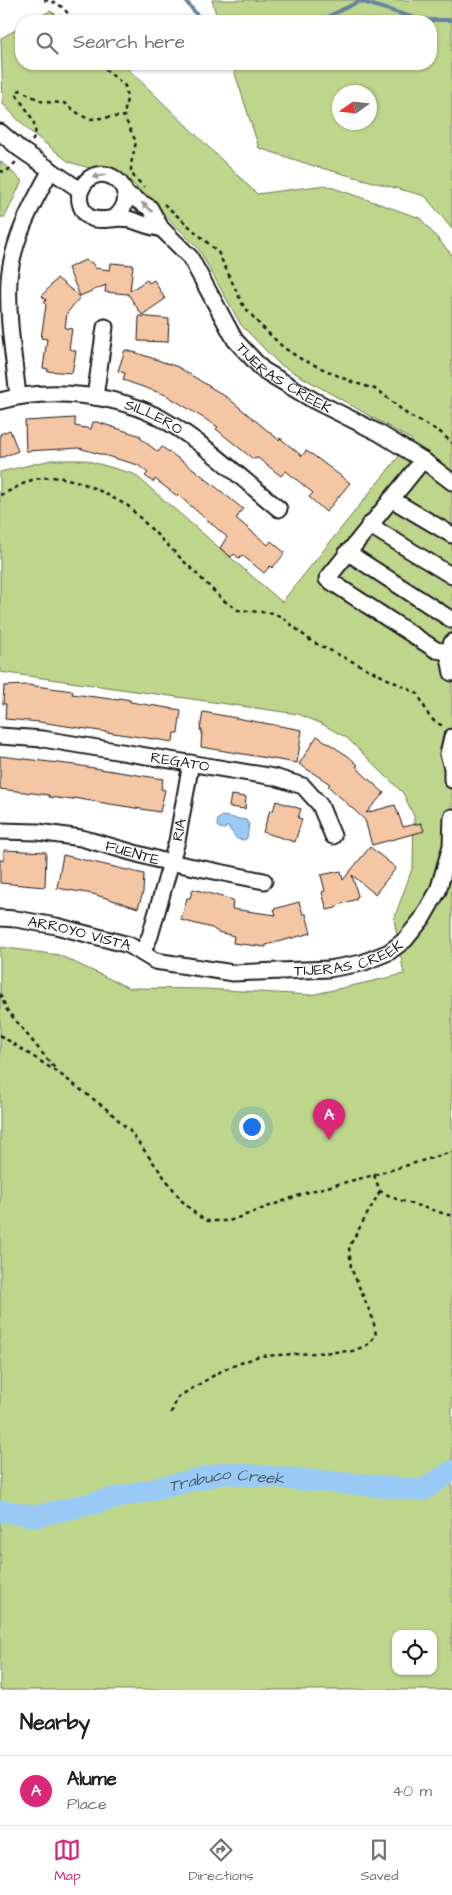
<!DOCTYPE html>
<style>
body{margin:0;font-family:"Architects Daughter",sans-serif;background:#f6f6f6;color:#202124}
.controls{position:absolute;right:15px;bottom:15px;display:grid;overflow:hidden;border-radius:10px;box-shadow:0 1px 4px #0004}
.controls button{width:45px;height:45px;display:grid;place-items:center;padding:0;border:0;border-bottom:1px solid #e0e0e0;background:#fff;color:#202124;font:25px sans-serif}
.compass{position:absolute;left:332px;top:85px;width:45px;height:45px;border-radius:50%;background:#fff;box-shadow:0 1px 4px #0004;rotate:256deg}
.you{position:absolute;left:251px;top:1126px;width:18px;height:18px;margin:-12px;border:4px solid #fff;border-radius:50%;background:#1a73e8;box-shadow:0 0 0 8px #1a73e833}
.badge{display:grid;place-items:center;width:32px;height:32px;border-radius:50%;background:#db2777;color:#fff;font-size:16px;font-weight:700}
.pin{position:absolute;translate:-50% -41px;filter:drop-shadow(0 1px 2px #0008)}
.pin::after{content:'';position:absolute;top:26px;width:18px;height:15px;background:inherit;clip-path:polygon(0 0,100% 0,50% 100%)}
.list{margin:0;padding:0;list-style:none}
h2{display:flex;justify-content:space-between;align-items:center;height:65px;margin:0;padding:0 20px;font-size:21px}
h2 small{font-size:16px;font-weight:400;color:#757577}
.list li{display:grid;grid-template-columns:32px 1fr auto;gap:15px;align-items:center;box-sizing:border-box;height:70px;padding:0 20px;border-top:1px solid #e0e0e0}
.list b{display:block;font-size:19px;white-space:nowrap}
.list p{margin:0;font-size:16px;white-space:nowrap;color:#757577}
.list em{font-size:16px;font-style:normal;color:#757577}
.icon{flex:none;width:28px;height:28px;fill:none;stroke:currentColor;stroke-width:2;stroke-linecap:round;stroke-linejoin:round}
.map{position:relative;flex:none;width:452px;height:1690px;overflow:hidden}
.search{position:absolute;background:#fff;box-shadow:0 1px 4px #0004;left:15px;right:15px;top:15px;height:55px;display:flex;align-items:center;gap:12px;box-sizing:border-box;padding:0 18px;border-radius:20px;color:#757577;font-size:19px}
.sheet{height:135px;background:#fff}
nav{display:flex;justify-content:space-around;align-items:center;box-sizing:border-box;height:70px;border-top:1px solid #e0e0e0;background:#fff;font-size:14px;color:#757577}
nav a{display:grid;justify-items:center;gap:2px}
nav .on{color:#db2777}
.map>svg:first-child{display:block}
.green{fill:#bdd68c;stroke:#6c7954;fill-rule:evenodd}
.water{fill:#99cbf6;stroke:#67859f}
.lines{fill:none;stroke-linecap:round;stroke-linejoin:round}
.stream{stroke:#67859f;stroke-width:4}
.river{stroke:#99cbf6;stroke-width:22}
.building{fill:#f5c6a4;stroke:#1c1c1c}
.minor-casing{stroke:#1c1c1c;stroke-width:19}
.path{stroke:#1c1c1c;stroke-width:2.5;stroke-dasharray:4 4;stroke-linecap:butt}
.minor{stroke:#fff;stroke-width:15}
.oneway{fill:#999}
.labels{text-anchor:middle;stroke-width:4.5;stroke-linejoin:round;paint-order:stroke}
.street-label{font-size:15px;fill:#1c1c1c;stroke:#fff}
.water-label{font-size:16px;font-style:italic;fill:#485968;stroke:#fff}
</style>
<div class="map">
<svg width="452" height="1690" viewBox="0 0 452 1690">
<rect width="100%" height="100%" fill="#fff"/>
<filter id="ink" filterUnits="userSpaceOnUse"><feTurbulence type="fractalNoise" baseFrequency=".02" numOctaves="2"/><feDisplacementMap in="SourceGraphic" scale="10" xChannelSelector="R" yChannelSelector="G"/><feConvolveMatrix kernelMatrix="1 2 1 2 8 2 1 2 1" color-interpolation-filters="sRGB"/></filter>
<g filter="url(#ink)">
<!-- green -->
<g class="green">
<path d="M212,0H452V229L425,196L314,166L259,148L232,64H431V21H218ZM340,92H370V122H340Z"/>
<path d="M50,11L67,21H32Z"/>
<path d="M21,27V64H123L257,194L325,185L420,218L452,255V1690H0V947L59,955L129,988L206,989L311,995L404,974L394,919L413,866L414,816L403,793L347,738L320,723L298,714L0,672V472L51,460H85L134,474L282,602L412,440L279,364L241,325L198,248L128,179L69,162L27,129L3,104L1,38ZM396,1634H433V1671H396Z"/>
<path d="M0,161L22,181L5,217H0Z"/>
</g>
<!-- water -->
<path class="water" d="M222,816L246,820L249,824L247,838L244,840L237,839L228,827H225V829L219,828L217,825L218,819Z"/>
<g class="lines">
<!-- stream -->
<g class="stream">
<path d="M185,0L202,21"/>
<path d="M319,21L360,1L421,20H452"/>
</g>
<!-- river -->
<path class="river" id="s1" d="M0,1511L37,1516L224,1473L423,1490L452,1471"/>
</g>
<!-- building -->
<g class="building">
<path d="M85,260L92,263L95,268L110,270L111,263L133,265L130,291L147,280L149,283L154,280L165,299L142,315L128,294L105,292L106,285L80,296L68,268Z"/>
<path d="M57,278L80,297L67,313L65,328L72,329L69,349L76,351L72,373L47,371L48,369L43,368L47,339L41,338L46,305L44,303L46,300L42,296Z"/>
<path d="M139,316L169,319L168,342L138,341Z"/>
<path d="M125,350L137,353L178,367L228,398L279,440L280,438L302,456L306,451L313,455L350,483L326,512L309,497L313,493L286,471L281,476L258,458L253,459L216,429L218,427L166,395L123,380L125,373L118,371Z"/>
<path d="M75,418V426L91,429L93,422H97L141,436L140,438L158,452L162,447L195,470L243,509L237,517V519L268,545L271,541L284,552L282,557L272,568L270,566L264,573L242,555L239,558L234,554L231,557L220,548L227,537L178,495L177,496L155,479L153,482L145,476L148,473L138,465L79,448L26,451L25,421Z"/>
<path d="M10,430L18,451L0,458V434Z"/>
<path d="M28,685L73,691L72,694L119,700V698L130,700V702L181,710L178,733H174L173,742L40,722L5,719L6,704H3L4,686Z"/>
<path d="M203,712L302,730L297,763L201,747L202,730H200Z"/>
<path d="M317,736L348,756L358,765L356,766L362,773L384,793L366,813L395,805L403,827L421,823L424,831L372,845L365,820L328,786L330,784L299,764Z"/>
<path d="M0,756L75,765L163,779L161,789L165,790L160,812L73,798V800L49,797V795L0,789Z"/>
<path d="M231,795L246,797L245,809L229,807Z"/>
<path d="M276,801L301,809L298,818L302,819L295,842L263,832L270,810L273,811Z"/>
<path d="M370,847L396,868L375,894L352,875L358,896L356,897L357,899L338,905L336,908L327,910L322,892L325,891L321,875L341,871L343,880Z"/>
<path d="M4,850L46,852L45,887L0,883V860H4Z"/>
<path d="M63,855L144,874L143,892L138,908L93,894L57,888Z"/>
<path d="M193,889L233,900L232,909L276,915L274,909L299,902L303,914H306L311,933L266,945V947L233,943L234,936L218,932L212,928L181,920L187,898H190Z"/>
</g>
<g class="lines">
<!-- minor casing -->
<g class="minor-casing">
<g id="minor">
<path d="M0,132L20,149L80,190"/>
<path id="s2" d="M125,193L150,208L161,228L190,257L235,340L263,370L313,400L379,433L423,460L452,482"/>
<path d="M113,219C149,191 98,154 82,188C79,193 79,200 81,206C89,229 111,215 128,219C140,222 149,228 161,228"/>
<path d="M18,396C14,358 7,319 9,280C12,241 32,204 51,170"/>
<path d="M95,397L105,327"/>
<path id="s3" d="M0,401C50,387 118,394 164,420C206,444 242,479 279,509"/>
<path d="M423,460L327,579L436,650L448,652"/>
<path d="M391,499L452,535"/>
<path d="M369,525L452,576"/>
<path d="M347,552L452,620"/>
<path d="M452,642L448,652L452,673"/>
<path id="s4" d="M0,736L43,739L274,777L303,786L320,805L333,836"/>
<path d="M452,737L448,754L452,768V780"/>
<path id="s5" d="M0,831L38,832L81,838L159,860L264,881"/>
<path id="s6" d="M0,918L16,919L56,926L129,945L155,961L233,973L329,969L362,963L389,952L405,940L422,919L438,891L451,846L452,817"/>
<path id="s7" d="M142,953L150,936L177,841L191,763"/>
</g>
</g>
<!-- path -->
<g class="path">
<path d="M44,0C58,1 66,9 73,21"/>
<path d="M99,64L125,86L127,98L124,116"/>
<path d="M32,141C43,126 24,108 17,95V92L20,90L43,102L64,103L82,116L90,119L124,116L136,142L131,164V170L134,177L144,187"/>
<path d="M0,171L6,172L17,161"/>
<path d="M164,204L218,252L243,305L260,325L284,348L301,359L352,382L378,390L408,415L440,432L452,443"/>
<path d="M0,495C11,491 21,484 32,480C68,470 98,490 128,506L223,600L238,610L272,613L282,617L311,641L418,694L429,716L435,722L445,727"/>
<path d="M0,994L7,1010L57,1071"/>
<path d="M0,1035L60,1074L109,1111L129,1130L182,1201L198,1216L208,1221H229L311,1191L374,1175L452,1152"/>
<path d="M374,1175L380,1191L396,1199L452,1216"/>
<path d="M171,1413L178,1397L223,1370L259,1356L353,1351L367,1345L376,1335L373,1319L351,1268L349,1247L380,1191"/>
</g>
<!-- minor -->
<use href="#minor" class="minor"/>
</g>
<!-- one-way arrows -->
<defs><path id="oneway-solid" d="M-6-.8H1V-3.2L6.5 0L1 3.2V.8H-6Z" transform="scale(1.25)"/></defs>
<g class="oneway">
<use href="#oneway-solid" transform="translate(99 176) rotate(171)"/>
<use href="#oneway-solid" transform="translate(147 207) rotate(-139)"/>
</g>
</g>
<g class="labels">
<!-- street labels -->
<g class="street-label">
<text dy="5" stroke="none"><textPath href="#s2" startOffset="250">TIJERAS CREEK</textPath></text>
<text dy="5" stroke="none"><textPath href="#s3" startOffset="158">SILLERO</textPath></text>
<text dy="5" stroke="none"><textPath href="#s4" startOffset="182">REGATO</textPath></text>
<text dy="5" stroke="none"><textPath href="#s7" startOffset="129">RIA</textPath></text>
<text dy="5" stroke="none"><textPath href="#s5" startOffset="135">FUENTE</textPath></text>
<text dy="5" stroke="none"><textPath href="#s6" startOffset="81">ARROYO VISTA</textPath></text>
<text dy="5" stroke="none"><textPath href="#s6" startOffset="359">TIJERAS CREEK</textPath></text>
</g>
<!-- water labels -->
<g class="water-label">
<text dy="6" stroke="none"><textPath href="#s1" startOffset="231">Trabuco Creek</textPath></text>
</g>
</g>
</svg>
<div class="controls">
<button><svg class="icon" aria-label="locate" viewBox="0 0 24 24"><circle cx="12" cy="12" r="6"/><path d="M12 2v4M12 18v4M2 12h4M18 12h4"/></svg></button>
</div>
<svg class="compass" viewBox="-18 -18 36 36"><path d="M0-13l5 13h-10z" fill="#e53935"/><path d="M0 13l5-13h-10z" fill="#757577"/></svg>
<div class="you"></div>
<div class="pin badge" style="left:329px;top:1140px">A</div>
<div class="search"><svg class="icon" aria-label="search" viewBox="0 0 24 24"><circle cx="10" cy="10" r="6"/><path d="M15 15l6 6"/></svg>Search here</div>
</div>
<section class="sheet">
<h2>Nearby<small></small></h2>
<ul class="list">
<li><span class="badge">A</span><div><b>Alume</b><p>Place</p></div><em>40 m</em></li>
</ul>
</section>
<nav>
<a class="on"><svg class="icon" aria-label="map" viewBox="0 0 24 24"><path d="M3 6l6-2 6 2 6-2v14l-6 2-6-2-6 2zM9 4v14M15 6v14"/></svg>Map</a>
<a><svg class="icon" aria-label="directions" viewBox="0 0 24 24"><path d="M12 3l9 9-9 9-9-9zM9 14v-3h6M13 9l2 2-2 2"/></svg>Directions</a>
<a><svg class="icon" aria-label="saved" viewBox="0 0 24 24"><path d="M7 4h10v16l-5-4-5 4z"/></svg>Saved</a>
</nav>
